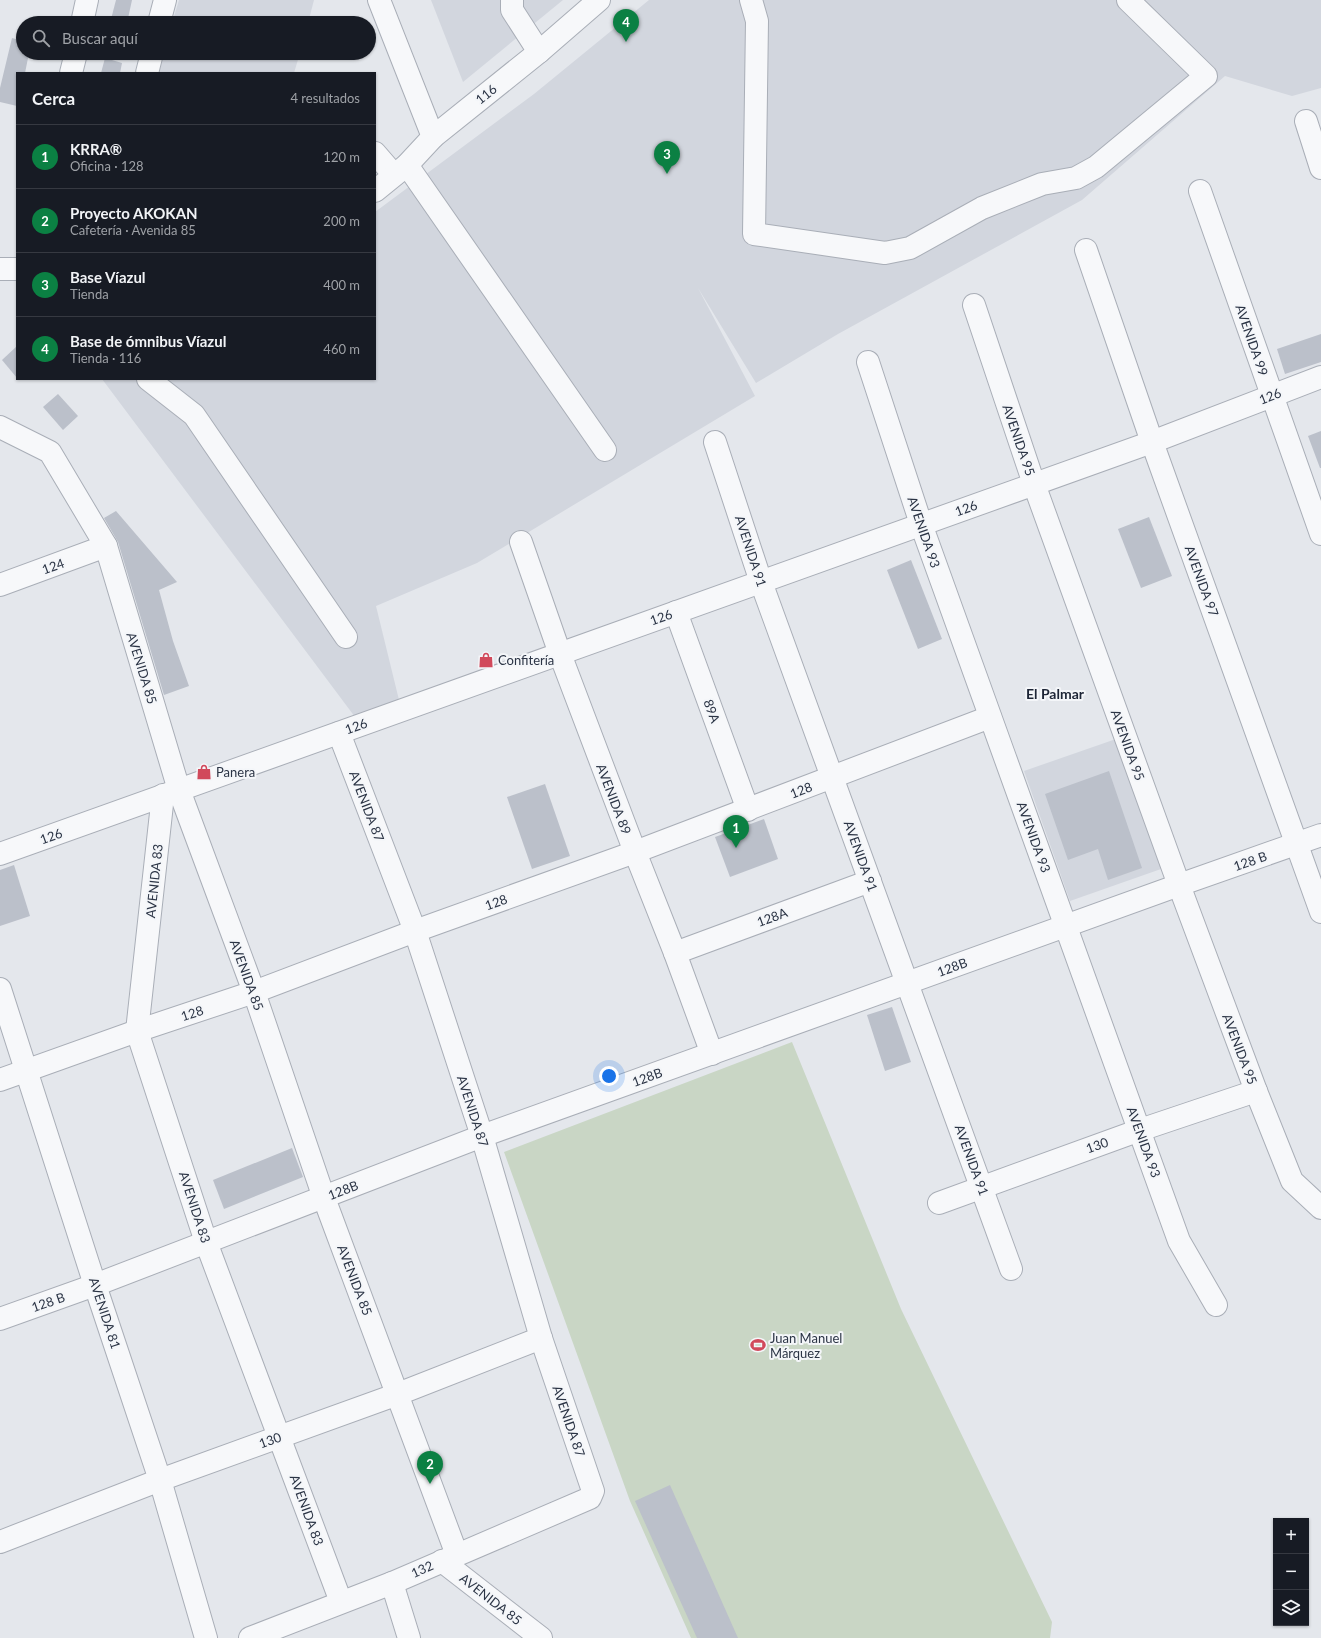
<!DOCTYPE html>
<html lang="es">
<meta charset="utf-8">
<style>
body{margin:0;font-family:Lato,sans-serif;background:#242831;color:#f1f3f6}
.controls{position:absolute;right:12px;bottom:12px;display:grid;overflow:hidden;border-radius:0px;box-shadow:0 1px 3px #0004}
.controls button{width:36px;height:36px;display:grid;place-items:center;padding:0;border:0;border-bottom:1px solid #363941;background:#171b24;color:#f1f3f6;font:20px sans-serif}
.you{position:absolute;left:609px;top:1076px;width:14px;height:14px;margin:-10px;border:3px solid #fff;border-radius:50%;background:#1a73e8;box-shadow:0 0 0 6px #1a73e833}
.badge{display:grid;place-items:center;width:26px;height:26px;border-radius:50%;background:#0b8043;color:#fff;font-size:13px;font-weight:700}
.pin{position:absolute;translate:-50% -33px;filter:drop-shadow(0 1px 2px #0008)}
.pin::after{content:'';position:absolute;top:21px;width:14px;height:12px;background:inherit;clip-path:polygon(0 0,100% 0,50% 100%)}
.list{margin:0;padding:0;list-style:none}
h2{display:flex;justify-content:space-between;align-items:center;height:52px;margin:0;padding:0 16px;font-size:17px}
h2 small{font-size:13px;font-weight:400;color:#9ea1a6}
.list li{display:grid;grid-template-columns:26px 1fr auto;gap:12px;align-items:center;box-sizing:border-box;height:64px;padding:0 16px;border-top:1px solid #363941}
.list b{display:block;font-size:15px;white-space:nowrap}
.list p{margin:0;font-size:13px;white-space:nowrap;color:#9ea1a6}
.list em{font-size:13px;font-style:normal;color:#9ea1a6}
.icon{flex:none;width:22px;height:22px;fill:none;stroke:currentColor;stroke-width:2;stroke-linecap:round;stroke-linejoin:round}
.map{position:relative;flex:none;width:1321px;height:1638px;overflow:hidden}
.search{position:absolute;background:#171b24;box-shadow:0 1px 3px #0004;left:16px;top:16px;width:360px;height:44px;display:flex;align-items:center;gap:10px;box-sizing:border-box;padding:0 14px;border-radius:22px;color:#9ea1a6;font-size:15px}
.panel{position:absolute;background:#171b24;box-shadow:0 1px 3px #0004;left:16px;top:72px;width:360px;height:308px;border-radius:0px}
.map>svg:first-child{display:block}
.built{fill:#d2d6de}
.green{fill:#c9d6c5}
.building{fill:#bbc0ca}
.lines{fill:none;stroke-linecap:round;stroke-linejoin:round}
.minor-casing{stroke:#a9aeb7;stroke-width:24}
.minor{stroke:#f7f8fa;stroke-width:22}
.labels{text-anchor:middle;stroke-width:4;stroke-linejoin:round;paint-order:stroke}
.street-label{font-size:13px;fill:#2b3445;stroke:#f4f6f9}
.poi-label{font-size:13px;fill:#2b3445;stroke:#f4f6f9;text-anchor:start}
.neighbourhood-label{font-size:14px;font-weight:bold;fill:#1d2536;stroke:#f4f6f9}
</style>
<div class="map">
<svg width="1321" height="1638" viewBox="0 0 1321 1638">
<rect width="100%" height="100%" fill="#e4e7ec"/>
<!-- built -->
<g class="built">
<path d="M179,0H314L308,23H172Z"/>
<path d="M431,0H563L463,82Z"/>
<path d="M649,0H1321V88L1292,96L1225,76L1082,200L838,334L756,383L698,288L755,396L477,563L376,606L399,700L355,717L102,379H375V212L534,94Z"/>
<path d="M164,53H300L294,73H159Z"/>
<path d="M1116,739L1161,869L1070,901L1024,771Z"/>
</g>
<!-- green -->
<path class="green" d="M792,1042L901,1309L1052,1622L1050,1638H691L630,1501L504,1152Z"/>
<!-- building -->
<g class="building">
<path d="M116,0H132L127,23H110Z"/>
<path d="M12,38L23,41V53H29L25,73H17V106L0,102V88Z"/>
<path d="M105,58L122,63L120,73H101Z"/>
<path d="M1321,334V362L1285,374L1277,349Z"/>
<path d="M17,346V378L2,360Z"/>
<path d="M58,394L78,416L63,430L43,407Z"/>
<path d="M1321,431V468H1320L1308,436Z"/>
<path d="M116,511L177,582L159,590L173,641L189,686L164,695L118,542L104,518Z"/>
<path d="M1149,517L1172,576L1141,588L1118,529Z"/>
<path d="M911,560L942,639L918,649L887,570Z"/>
<path d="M1109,771L1142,868L1108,880L1098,849L1068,860L1045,794Z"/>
<path d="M545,784L570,856L532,869L507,797Z"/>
<path d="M764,819L778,859L730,877L715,837Z"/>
<path d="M14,865L30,916L0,926V870Z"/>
<path d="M892,1007L911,1062L885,1071L867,1015Z"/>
<path d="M292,1148L303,1177L224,1209L213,1180Z"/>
<path d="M670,1485L738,1638H697L635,1501Z"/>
</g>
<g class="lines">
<!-- minor casing -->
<g class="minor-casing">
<g id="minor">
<path d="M379,0L433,137"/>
<path d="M512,0V10L539,52"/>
<path d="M751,0L757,21L754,234L885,253L910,248L982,208L1042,184L1076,178L1096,167L1206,76L1128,0"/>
<path d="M82,23L87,0"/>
<path d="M159,23L165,0"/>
<path d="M71,73L76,53"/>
<path d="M147,73L152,53"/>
<path d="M1306,121L1321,168"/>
<path d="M375,153L394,175"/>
<path d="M407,165L605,450"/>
<path d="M375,191L407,165L433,137L539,52L599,0"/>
<path d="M1200,191L1321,534"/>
<path d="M1086,250L1152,442L1321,912"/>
<path d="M0,269H17"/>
<path d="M974,305L1034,484L1179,885L1256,1091L1292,1181L1321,1208"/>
<path d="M868,362L921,524L1179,1241L1216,1305"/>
<path d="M148,379L194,415L346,637"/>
<path d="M0,427L50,452L106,546L179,790L254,992L324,1198L457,1555"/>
<path d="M715,442L761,582L1011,1269"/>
<path d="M521,542L560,654L635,852L675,953L712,1054"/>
<path d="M0,585L106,546"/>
<path d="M676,612L748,810"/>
<path d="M163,795L137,1031L206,1242L341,1602"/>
<path d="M0,854L1152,442L1321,377"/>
<path d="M675,953L870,881"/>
<path d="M0,989L95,1285L160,1480L206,1638"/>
<path d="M0,1080L137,1031L254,992L415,931L635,852L990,717"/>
<path d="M939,1203L1140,1130L1256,1091"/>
<path d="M0,1319L95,1285L482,1136L1179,885L1321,835"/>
<path d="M0,1542L160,1480L398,1394L541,1338"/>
<path d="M442,1561L541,1638"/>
<path d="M392,1583L409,1638"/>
<path d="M250,1638L392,1583L590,1498L593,1491L541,1338L482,1136L415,931L339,733"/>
</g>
</g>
<!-- minor -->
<use href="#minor" class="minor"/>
</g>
<!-- icons -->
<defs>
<g id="shop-bare" transform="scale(1.2)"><path d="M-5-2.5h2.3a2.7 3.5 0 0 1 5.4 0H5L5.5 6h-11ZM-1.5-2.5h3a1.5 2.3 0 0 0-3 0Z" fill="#d1495b" stroke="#f4f6f9" stroke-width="2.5" paint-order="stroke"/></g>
<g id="stadium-bare" transform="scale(1.2)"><path d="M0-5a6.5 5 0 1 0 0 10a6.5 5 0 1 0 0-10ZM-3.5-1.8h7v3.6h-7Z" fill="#d1495b" stroke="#f4f6f9" stroke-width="2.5" paint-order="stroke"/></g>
</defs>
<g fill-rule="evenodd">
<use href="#shop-bare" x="486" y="660"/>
<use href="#shop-bare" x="204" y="772"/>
<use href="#stadium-bare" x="758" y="1345"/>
</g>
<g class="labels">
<!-- street labels -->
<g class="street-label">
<text transform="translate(486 94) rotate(-39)" y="5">116</text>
<text transform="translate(1252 340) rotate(71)" y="5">AVENIDA 99</text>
<text transform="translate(1270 396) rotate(-21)" y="5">126</text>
<text transform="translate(1019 440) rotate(71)" y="5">AVENIDA 95</text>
<text transform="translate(966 508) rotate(-20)" y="5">126</text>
<text transform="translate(924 532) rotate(71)" y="5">AVENIDA 93</text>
<text transform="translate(751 551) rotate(72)" y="5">AVENIDA 91</text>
<text transform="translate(53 566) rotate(-20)" y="5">124</text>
<text transform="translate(1202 581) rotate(70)" y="5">AVENIDA 97</text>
<text transform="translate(661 617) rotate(-20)" y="5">126</text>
<text transform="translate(142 668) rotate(73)" y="5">AVENIDA 85</text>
<text transform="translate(712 711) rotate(70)" y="5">89A</text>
<text transform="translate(356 726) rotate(-20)" y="5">126</text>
<text transform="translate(1128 745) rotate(70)" y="5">AVENIDA 95</text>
<text transform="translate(801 790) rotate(-21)" y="5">128</text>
<text transform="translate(614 799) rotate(69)" y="5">AVENIDA 89</text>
<text transform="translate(367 806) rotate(69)" y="5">AVENIDA 87</text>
<text transform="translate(51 836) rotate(-20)" y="5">126</text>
<text transform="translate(1034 837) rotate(70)" y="5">AVENIDA 93</text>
<text transform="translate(861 856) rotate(70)" y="5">AVENIDA 91</text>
<text transform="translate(1250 861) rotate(-19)" y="5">128 B</text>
<text transform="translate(154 881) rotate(-84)" y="5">AVENIDA 83</text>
<text transform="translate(496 902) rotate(-20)" y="5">128</text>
<text transform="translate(772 917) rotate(-20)" y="5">128A</text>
<text transform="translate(952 967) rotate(-20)" y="5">128B</text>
<text transform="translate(247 975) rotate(70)" y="5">AVENIDA 85</text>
<text transform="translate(192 1013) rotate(-18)" y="5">128</text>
<text transform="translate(1240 1049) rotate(69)" y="5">AVENIDA 95</text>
<text transform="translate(647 1077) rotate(-20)" y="5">128B</text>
<text transform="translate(473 1111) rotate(72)" y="5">AVENIDA 87</text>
<text transform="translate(1144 1142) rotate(70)" y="5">AVENIDA 93</text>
<text transform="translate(1097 1145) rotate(-20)" y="5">130</text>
<text transform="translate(972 1160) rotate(70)" y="5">AVENIDA 91</text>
<text transform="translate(343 1190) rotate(-21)" y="5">128B</text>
<text transform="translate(195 1207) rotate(72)" y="5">AVENIDA 83</text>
<text transform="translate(355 1280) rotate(69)" y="5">AVENIDA 85</text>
<text transform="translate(48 1302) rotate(-19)" y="5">128 B</text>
<text transform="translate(105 1313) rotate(72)" y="5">AVENIDA 81</text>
<text transform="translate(569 1421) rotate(71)" y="5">AVENIDA 87</text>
<text transform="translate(270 1440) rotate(-20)" y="5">130</text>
<text transform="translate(307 1510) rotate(70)" y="5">AVENIDA 83</text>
<text transform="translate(422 1569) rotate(-24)" y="5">132</text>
<text transform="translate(491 1599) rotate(38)" y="5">AVENIDA 85</text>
</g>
<!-- poi labels -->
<g class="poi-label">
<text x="498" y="665">Confitería</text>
<text x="216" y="777">Panera</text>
<text x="770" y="1343">Juan Manuel<tspan x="770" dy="15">Márquez</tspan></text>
</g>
<!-- neighbourhood labels -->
<g class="neighbourhood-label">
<text x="1055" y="699">El Palmar</text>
</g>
</g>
</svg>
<div class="controls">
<button>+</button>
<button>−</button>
<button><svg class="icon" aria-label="layers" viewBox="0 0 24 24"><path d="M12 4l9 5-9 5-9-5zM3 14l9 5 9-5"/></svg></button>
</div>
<div class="you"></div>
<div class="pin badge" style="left:736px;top:848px">1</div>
<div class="pin badge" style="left:430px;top:1484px">2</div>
<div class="pin badge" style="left:667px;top:174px">3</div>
<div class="pin badge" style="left:626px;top:42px">4</div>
<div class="search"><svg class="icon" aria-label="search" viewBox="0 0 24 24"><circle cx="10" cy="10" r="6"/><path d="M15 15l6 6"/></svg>Buscar aquí</div>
<section class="panel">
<h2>Cerca<small>4 resultados</small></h2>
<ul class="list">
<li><span class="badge">1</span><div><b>KRRA®</b><p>Oficina · 128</p></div><em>120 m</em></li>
<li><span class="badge">2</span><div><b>Proyecto AKOKAN</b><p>Cafetería · Avenida 85</p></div><em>200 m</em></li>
<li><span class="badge">3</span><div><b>Base Víazul</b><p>Tienda</p></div><em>400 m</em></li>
<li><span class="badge">4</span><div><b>Base de ómnibus Víazul</b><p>Tienda · 116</p></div><em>460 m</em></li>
</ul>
</section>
</div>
